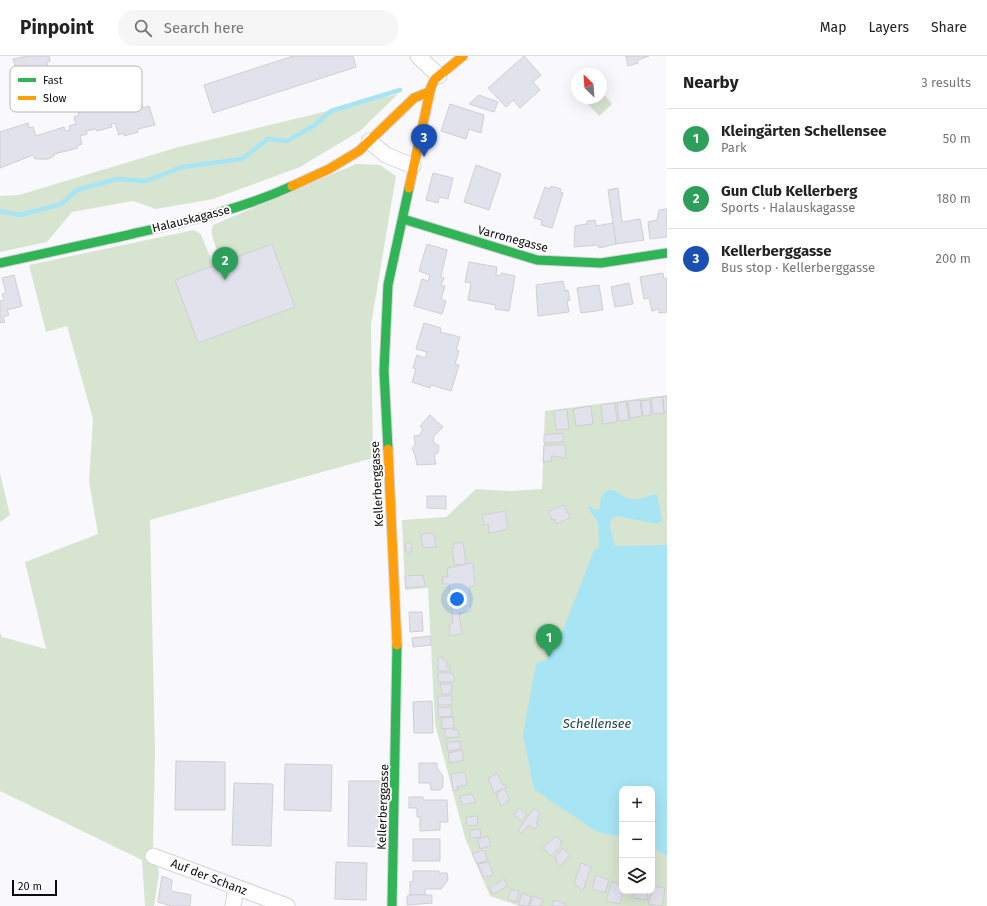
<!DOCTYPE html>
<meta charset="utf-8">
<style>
body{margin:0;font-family:"Fira Sans",sans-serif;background:#f6f6f6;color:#222}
.controls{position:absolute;right:12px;bottom:12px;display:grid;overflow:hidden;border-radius:8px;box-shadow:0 4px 16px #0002}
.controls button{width:36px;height:36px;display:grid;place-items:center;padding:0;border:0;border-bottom:1px solid #e0e0e0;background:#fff;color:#222;font:20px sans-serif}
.compass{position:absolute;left:571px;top:12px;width:36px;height:36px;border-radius:50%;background:#fff;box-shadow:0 4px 16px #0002;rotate:335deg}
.scale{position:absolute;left:12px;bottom:10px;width:45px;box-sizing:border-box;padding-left:4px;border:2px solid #0c0c0e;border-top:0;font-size:11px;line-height:14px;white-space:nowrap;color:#0c0c0e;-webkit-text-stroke:3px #fff;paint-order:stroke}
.you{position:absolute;left:457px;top:543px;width:14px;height:14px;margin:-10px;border:3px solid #fff;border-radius:50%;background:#1a73e8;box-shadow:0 0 0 6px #1a73e833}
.badge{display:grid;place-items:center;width:26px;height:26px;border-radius:50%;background:#ea580c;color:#fff;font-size:13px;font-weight:700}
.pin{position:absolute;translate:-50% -33px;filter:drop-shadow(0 1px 2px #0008)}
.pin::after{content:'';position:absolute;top:21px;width:14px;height:12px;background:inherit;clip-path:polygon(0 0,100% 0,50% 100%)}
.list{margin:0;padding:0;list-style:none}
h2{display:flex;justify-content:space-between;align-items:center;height:52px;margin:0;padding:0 16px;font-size:17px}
h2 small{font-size:13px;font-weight:400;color:#767676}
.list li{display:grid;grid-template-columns:26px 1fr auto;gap:12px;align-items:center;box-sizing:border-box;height:60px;padding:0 16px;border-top:1px solid #e0e0e0}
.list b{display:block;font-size:15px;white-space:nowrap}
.list p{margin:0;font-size:13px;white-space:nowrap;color:#767676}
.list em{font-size:13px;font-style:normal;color:#767676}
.icon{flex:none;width:22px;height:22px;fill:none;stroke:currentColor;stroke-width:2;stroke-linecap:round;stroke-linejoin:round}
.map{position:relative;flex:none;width:667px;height:850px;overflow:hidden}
header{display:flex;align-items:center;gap:24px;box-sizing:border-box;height:56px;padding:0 20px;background:#fff;border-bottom:1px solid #e0e0e0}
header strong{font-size:19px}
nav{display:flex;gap:22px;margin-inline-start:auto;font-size:14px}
.search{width:280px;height:36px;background:#f6f6f6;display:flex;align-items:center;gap:10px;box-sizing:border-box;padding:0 14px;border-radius:16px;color:#767676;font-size:15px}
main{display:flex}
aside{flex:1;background:#fff}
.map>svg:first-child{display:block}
.green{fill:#d7e5d0;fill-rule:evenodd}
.water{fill:#a7e5f4}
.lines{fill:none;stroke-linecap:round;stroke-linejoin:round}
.stream{stroke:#a7e5f4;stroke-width:4.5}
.building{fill:#e2e2ec;stroke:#cfcfd2}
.street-casing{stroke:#d5d5d8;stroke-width:17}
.fast-casing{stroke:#d5d5d8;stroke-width:11}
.slow-casing{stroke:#d5d5d8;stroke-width:11}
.street{stroke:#fefeff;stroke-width:15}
.fast{stroke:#30b455;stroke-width:9}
.slow{stroke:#ff9f0a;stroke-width:9}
.labels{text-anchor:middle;stroke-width:4;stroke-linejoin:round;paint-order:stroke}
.street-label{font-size:12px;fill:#0c0c0e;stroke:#fff}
.water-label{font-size:13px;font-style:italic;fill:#1b444c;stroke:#fff}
.key{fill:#fff;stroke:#b6b6b7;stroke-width:1}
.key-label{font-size:11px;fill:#0c0c0e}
</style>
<header>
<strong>Pinpoint</strong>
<div class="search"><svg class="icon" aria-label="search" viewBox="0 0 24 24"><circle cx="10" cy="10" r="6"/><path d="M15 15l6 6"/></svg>Search here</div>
<nav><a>Map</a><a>Layers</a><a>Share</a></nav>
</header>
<main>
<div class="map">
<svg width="667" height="850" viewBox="0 0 667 850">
<rect width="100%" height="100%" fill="#f9f9fd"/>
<!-- green -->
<g class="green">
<path d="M601,35L612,48L599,60L587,47L593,42H601Z"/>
<path d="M398,38L360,75L300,111L213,143L156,153L133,145L72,156L47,186L0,196V140L19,139L175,92Z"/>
<path d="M356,108L380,109L396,120L371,269L373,402L150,464L155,698L153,791L159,817L154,850H145L142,804L0,735V577L2,581L46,593L25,506L98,478L89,425L93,363L67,270L46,276L29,209L194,174L201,178L214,211L223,208C219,197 208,179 213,169Z"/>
<path d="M667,339V850H520L490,840L465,782L435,668L428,532L405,534L402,464L446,461L476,433L512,435L542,433L545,355ZM622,733H652V835H622Z"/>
<path d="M0,417L10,459L0,466Z"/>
</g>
<!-- water -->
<path class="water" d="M609,434C618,434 620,439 627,442C636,446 648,440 657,438L662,464L658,468L617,460L611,463L610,471L615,490L667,489V800L652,791V733H622V781L595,775L534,733L523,679L536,608L546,604L563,574L594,494L599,492L598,466L588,452L589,450L596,454L600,453C600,443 600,439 609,434Z"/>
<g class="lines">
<!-- stream -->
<path class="stream" d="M0,155L20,159L61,148L77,134L117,123L146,125L182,111L242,103L268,83L287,85L315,69L331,55L400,34"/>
</g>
<!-- building -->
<g class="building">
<path d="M27,0H49L50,5L47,7L49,14L52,13L59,38L54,40L56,45L34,52L31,40L25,42L21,28L28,25L26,18L18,20L13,3Z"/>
<path d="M293,0H353L356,11L213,57L204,29Z"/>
<path d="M524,0L541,19L533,26L540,34L520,52L513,44L506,51L488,32Z"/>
<path d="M626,0H649L638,4V7L628,10Z"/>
<path d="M479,39L498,46L494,56L469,48Z"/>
<path d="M113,40L118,56L142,49L143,52L149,50L155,69L138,73V76L124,80V77L119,79L115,67L111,68L112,71L97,75L96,73L86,75L87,78L80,80L82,88L77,90L78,92L54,98V100L48,103H35L33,99L0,112V76L28,67L29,72L33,71L36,80L64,71L65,75L70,74L69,70L76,68L74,61L79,59L78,57L108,46L107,42Z"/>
<path d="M450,48L484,59L481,77L469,73L466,83L441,75Z"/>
<path d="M476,109L501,118L489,154L464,146Z"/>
<path d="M433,117L453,122L448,143L439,141L438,147L426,144Z"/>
<path d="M551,130L561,133L560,136L563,137L552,172L541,169L542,164L534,162L545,131L550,133Z"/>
<path d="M618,132L622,166L640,163L644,184L616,188L608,134Z"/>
<path d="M667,153V181L650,183L648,166L657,164L659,154Z"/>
<path d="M595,164L596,170L613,167L616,188L599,192L598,189L574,191L575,170L587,168V165Z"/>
<path d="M272,188L295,251L198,287L175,224Z"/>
<path d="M427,188L447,194L441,221L444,222L441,229L445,230L441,243L446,245L442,258L414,250L422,223L428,225L430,219L419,215Z"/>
<path d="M469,206L497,211L496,219L501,220V217L515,220L509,255L495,253L496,249L468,244L471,227L465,226Z"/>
<path d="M663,217L664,223L667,222V256L659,257V253L652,255L649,242L644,243L640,221Z"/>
<path d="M14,219L22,250L7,254L9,259L3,261L5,266L0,267V245L4,244L2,238L6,237L2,222Z"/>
<path d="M563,225L565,235L568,234L570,244L567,245L569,256L538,260L536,229Z"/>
<path d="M629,227L633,248L615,251L611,231Z"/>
<path d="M599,229L603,254L581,257L577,232Z"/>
<path d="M424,267L441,272L440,276L460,281L456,294L459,295L455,308L459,309L451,335L431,329L430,332L412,326L416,313L413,312L417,299L425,302L427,296L416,293Z"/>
<path d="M667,340V356H664L663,341Z"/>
<path d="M662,341L664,357L653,358L651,342Z"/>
<path d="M640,344L642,360L630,362L628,345Z"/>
<path d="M650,344L651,359L643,360L641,345Z"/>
<path d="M626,345L629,364L619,365L617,347Z"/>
<path d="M615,347L617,366L603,368L601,349Z"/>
<path d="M591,350L593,368L576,370L573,353Z"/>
<path d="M567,353L569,373L556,374L554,355Z"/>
<path d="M430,359L443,371L434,380L433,386L439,390L438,397L434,399L436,408L417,409L415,399L412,392L415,389L414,380L420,379L423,373L420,370Z"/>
<path d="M563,377V386L544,387V379Z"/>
<path d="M544,389H565L566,401L564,402L552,400L551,405L543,406Z"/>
<path d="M427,440H446V453L427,452Z"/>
<path d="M564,449L570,462L556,468L554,463L552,464L548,455Z"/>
<path d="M505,455L508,473L489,477L488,468L484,469L482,459Z"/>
<path d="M434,477L436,491L423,492L421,478Z"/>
<path d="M463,486L466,506L465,508L455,509L454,508L452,492H454L453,488Z"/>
<path d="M405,487H411L412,496H406Z"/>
<path d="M473,507L475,530L469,531L471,555L459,557L462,578L450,580L449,568H453L449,528H443L442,521H448L447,512Z"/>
<path d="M423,519L425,530L406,532L405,520Z"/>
<path d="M409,556H422L423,575L410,576Z"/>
<path d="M430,580L431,589L413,591L412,582Z"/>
<path d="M438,601H443V604H447V611H450V615H438Z"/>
<path d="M438,617H452L454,620V626H438Z"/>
<path d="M440,628H452L451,638H442Z"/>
<rect x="438" y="640" width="14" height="9"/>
<path d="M432,645L433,677H414L413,646Z"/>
<path d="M451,651L452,660L438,661V652Z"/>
<path d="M453,661L454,672L442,673L441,662Z"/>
<path d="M453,672V674H458L459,681L445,682V673Z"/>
<path d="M460,685L461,693L448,695L446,687Z"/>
<path d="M462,694L464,704L450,707L448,697Z"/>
<path d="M176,705L225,706V754H175Z"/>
<path d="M419,707H437V712L443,720V731L440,734H431L430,727H419Z"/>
<path d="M285,708L332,709L331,755L284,754Z"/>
<path d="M465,716L467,729L457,731L458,734L453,735L451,718Z"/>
<path d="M497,717L503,729L505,728L507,731L494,737L488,722Z"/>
<path d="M349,725H382L380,791L348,790Z"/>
<path d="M234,727L273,728L271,790L232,789Z"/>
<path d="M504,732L510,744L501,750L496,738Z"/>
<path d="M472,738L476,746L462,749L460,740Z"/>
<path d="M409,741H423V744H447L448,766H440V774L420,775V761H417V752H409Z"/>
<path d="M519,752L527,759L521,765L514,759Z"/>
<path d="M534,752L540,757L537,762L539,764L536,767L538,769L535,773L529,769L521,777L518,774Z"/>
<path d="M477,760L478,769L467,770L466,761Z"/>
<path d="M480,773L481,781L470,782V774Z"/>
<path d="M488,780L491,789L480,793L478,783Z"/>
<path d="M556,780L562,785L560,787L562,789L551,800L543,792Z"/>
<rect x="413" y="783" width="27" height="22"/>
<path d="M563,792L570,799L561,810L555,805L557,803L555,801Z"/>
<path d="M484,794L488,804L477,808L472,798Z"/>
<path d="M336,806L367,807L366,844L335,843Z"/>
<path d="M488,806L493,817L492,820L483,821L478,808Z"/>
<path d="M581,807L591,811L583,835L574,828Z"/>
<path d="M413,815H439V817H447L448,824L441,833H425V839H410V826L413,825Z"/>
<path d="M596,819L609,824L605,837L592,833Z"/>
<path d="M162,820L172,824L171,835L191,839L190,850H171L158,846Z"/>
<path d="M504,823L508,830L493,838L489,832Z"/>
<path d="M612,826L622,829L623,835L620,848L606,845Z"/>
<path d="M653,830L665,832L662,850L648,848Z"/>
<path d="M511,833L519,835L516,846L508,843Z"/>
<path d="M634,835H648L647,844L634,842Z"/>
<path d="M522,837L531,841L528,850L518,849Z"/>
<path d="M410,839H432V847L407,849V840Z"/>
<path d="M533,840L543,843L541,850H530Z"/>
<path d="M554,844L566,848L565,850H552Z"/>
</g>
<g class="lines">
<!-- street casing -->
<g class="street-casing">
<g id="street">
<path d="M418,0L439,20"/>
<path d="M369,85L386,99L413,110"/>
<path d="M153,800L287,850"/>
<path d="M233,850L236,832"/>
</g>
</g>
<!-- fast casing -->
<g class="fast-casing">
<g id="fast">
<path d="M403,163L537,204L601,207L667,197"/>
<path d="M0,207C43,198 86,188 128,179C184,166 240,154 292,130"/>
<path d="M388,393L384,315L388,229L409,132"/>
<path d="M392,850L397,589"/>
</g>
</g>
<!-- slow casing -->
<g class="slow-casing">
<g id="slow">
<path d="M292,130L329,113L359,95L414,42L429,36"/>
<path d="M409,132L431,31L435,23L463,0"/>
<path d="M388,393L397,589"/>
</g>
</g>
<!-- street -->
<use href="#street" class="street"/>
<!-- fast -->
<use href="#fast" class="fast"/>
<!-- slow -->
<use href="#slow" class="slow"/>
</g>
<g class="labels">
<!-- street labels -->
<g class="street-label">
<text transform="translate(191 163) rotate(-14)" y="4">Halauskagasse</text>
<text transform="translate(513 183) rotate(15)" y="4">Varronegasse</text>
<text transform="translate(377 428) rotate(-93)" y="4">Kellerberggasse</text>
<text transform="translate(383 751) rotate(-88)" y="4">Kellerberggasse</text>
<text transform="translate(209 821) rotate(21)" y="4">Auf der Schanz</text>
</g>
<!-- water labels -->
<g class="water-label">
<text x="597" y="672">Schellensee</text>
</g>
</g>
<!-- legend -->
<rect x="10" y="10" width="132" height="46" rx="6" class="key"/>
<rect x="18" y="22" width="18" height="4" fill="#30b455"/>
<rect x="18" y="40" width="18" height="4" fill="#ff9f0a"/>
<g class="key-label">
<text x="43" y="28">Fast</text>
<text x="43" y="46">Slow</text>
</g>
</svg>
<div class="controls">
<button>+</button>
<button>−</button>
<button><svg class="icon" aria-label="layers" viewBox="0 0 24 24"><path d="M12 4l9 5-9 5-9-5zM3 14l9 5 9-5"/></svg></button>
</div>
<svg class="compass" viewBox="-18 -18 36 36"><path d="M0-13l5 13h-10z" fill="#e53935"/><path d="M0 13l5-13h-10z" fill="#767676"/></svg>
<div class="scale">20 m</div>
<div class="you"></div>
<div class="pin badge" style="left:549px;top:601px;background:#2e9e5b">1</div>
<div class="pin badge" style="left:225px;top:224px;background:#2e9e5b">2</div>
<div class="pin badge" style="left:424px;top:101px;background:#1a4fb4">3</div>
</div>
<aside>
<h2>Nearby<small>3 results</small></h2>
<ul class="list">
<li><span class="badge" style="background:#2e9e5b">1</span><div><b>Kleingärten Schellensee</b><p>Park</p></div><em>50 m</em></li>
<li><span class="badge" style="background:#2e9e5b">2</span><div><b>Gun Club Kellerberg</b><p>Sports · Halauskagasse</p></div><em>180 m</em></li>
<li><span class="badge" style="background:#1a4fb4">3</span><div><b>Kellerberggasse</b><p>Bus stop · Kellerberggasse</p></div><em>200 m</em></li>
</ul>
</aside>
</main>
